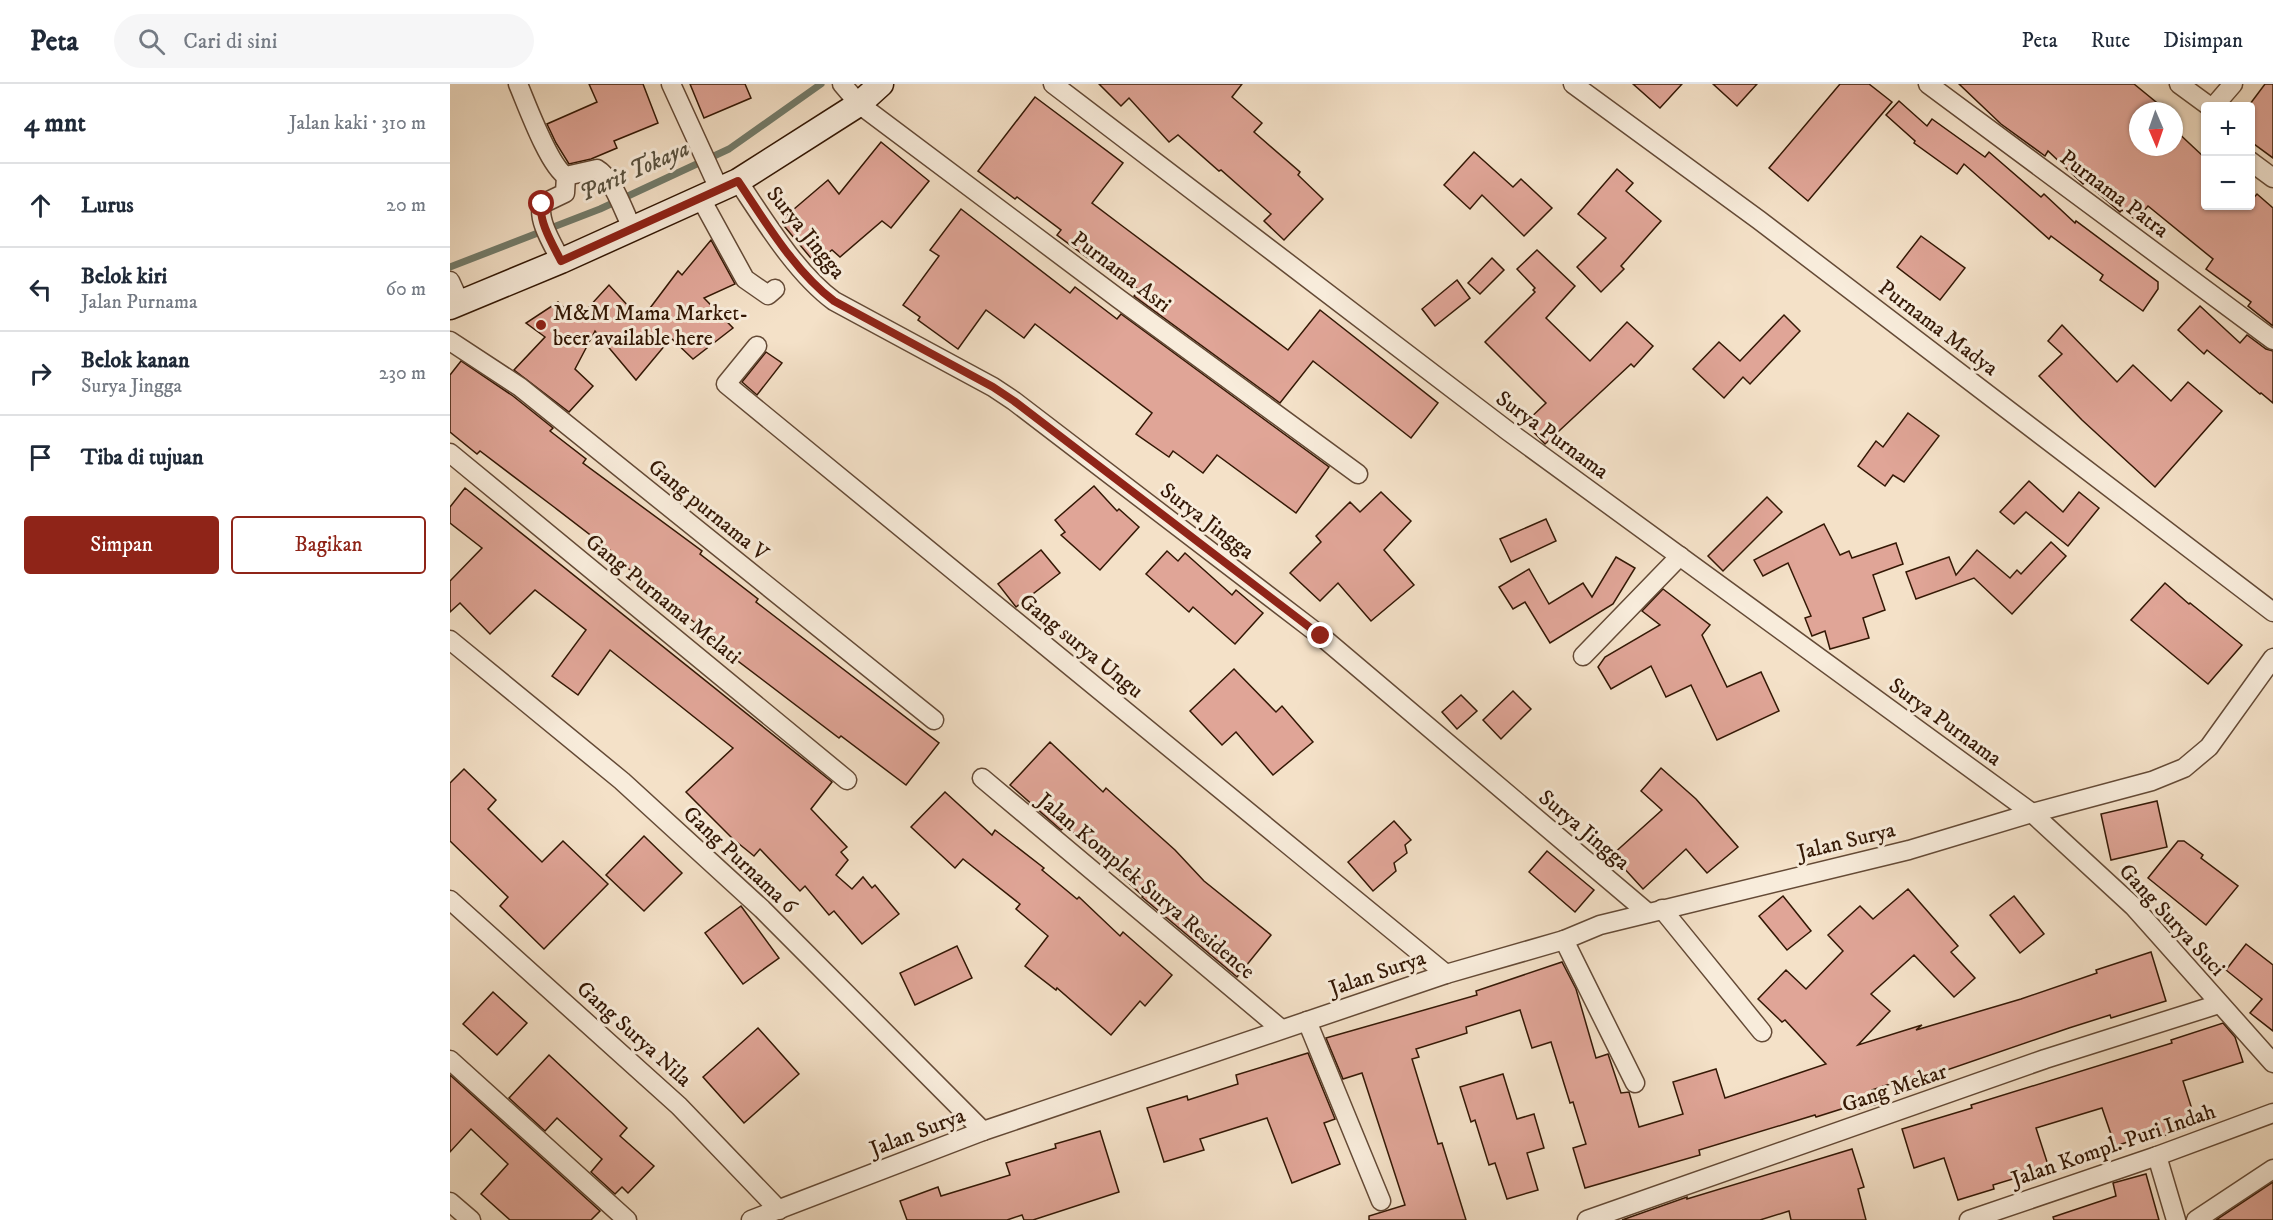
<!DOCTYPE html>
<html lang="id">
<meta charset="utf-8">
<style>
body{margin:0;font-family:"IM FELL DW Pica",serif;background:#f6f6f7;color:#1f2937}
.controls{position:absolute;right:18px;top:18px;display:grid;overflow:hidden;border-radius:6px;box-shadow:0 2px 4px #0004}
.controls button{width:54px;height:54px;display:grid;place-items:center;padding:0;border:0;border-bottom:2px solid #e0e1e3;background:#fff;color:#1f2937;font:30px sans-serif}
.compass{position:absolute;left:1679px;top:18px;width:54px;height:54px;border-radius:50%;background:#fff;box-shadow:0 2px 4px #0004;rotate:178deg}
.stop{position:absolute;width:18px;height:18px;margin:-14px;border:4px solid #8f2418;border-radius:50%;background:#fff}
.stop.end{background:#8f2418;border-color:#fff;box-shadow:0 2px 6px #0008}
.list{margin:0;padding:0;list-style:none}
h2{display:flex;justify-content:space-between;align-items:center;height:78px;margin:0;padding:0 24px;font-size:26px}
h2 small{font-size:20px;font-weight:400;color:#747a83}
.list li{display:grid;grid-template-columns:39px 1fr auto;gap:18px;align-items:center;box-sizing:border-box;height:84px;padding:0 24px;border-top:2px solid #e0e1e3}
.list b{display:block;font-size:22px;white-space:nowrap}
.list p{margin:0;font-size:20px;white-space:nowrap;color:#747a83}
.list em{font-size:20px;font-style:normal;color:#747a83}
.actions{display:flex;gap:12px;padding:18px 24px}
.actions a{flex:1;padding:14px 0;border:2px solid #8f2418;border-radius:6px;text-align:center;font-size:21px;color:#8f2418}
.actions .main{background:#8f2418;color:#fff}
.icon{flex:none;width:33px;height:33px;fill:none;stroke:currentColor;stroke-width:2;stroke-linecap:round;stroke-linejoin:round}
.map{position:relative;flex:none;width:1823px;height:1136px;overflow:hidden}
header{display:flex;align-items:center;gap:36px;box-sizing:border-box;height:84px;padding:0 30px;background:#fff;border-bottom:2px solid #e0e1e3}
header strong{font-size:28px}
nav{display:flex;gap:33px;margin-inline-start:auto;font-size:21px}
.search{width:420px;height:54px;background:#f6f6f7;display:flex;align-items:center;gap:15px;box-sizing:border-box;padding:0 21px;border-radius:33px;color:#747a83;font-size:22px}
main{display:flex}
aside{flex:1;background:#fff}
.map>svg:first-child{display:block}
.lines{fill:none;stroke-linecap:round;stroke-linejoin:round}
.stream{stroke:#737c6b;stroke-width:7}
.building{fill:#e0a597;stroke:#341805;stroke-width:1.5}
.street-casing{stroke:#644a36;stroke-width:21}
.secondary-casing{stroke:#341805;stroke-width:27}
.street{stroke:#f8ecdb;stroke-width:18}
.secondary{stroke:#f8ecdb;stroke-width:24}
.route{stroke:#8f2418;stroke-width:8}
.poi-dot{fill:#8f2418;stroke:#f8ecdb;stroke-width:2}
.labels{text-anchor:middle;stroke-width:6;stroke-linejoin:round;paint-order:stroke}
.street-label{font-size:22px;fill:#341805;stroke:#f8ecdb}
.poi-label{font-size:22px;fill:#341805;stroke:#f8ecdb;text-anchor:start}
.water-label{font-size:24px;font-style:italic;fill:#595240;stroke:#f8ecdb}
</style>
<header>
<strong>Peta</strong>
<div class="search"><svg class="icon" aria-label="search" viewBox="0 0 24 24"><circle cx="10" cy="10" r="6"/><path d="M15 15l6 6"/></svg>Cari di sini</div>
<nav><a>Peta</a><a>Rute</a><a>Disimpan</a></nav>
</header>
<main>
<aside>
<h2>4 mnt<small>Jalan kaki · 310 m</small></h2>
<ul class="list">
<li><svg class="icon" aria-label="ahead" viewBox="0 0 24 24"><path d="M12 20V5M6 11l6-6 6 6"/></svg><div><b>Lurus</b></div><em>20 m</em></li>
<li><svg class="icon" aria-label="left" viewBox="0 0 24 24"><path d="M17 20v-9H6M10 6l-5 5 5 5"/></svg><div><b>Belok kiri</b><p>Jalan Purnama</p></div><em>60 m</em></li>
<li><svg class="icon" aria-label="right" viewBox="0 0 24 24"><path d="M7 20v-9h11M14 6l5 5-5 5"/></svg><div><b>Belok kanan</b><p>Surya Jingga</p></div><em>230 m</em></li>
<li><svg class="icon" aria-label="arrive" viewBox="0 0 24 24"><path d="M6 21V4h12l-3 4 3 4H6"/></svg><div><b>Tiba di tujuan</b></div></li>
</ul>
<div class="actions"><a class="main">Simpan</a><a>Bagikan</a></div>
</aside>
<div class="map">
<svg width="1823" height="1136" viewBox="0 0 1823 1136">
<rect width="100%" height="100%" fill="#f4e1c8"/>
<filter id="stains"><feTurbulence type="fractalNoise" baseFrequency=".00333" numOctaves="4"/><feColorMatrix values="0 0 0 0 .2 0 0 0 0 .09 0 0 0 0 .02 0 0 0 .5 -.17"/></filter>
<radialGradient id="worn" r=".72"><stop offset=".6" stop-color="#630" stop-opacity="0"/><stop offset="1" stop-color="#630" stop-opacity=".3"/></radialGradient>
<g class="lines">
<!-- stream -->
<path class="stream" d="M0,183L150,125L279,65L371,0"/>
</g>
<!-- building -->
<g class="building">
<path d="M139,0H193L208,39L164,57L167,64L141,75L119,80L106,59L97,40L147,18Z"/>
<path d="M240,0H295L301,14L254,34Z"/>
<path d="M649,0H792L782,13L812,39L804,48L850,88L848,91L873,115L834,156L814,137L821,130L771,86L769,87L728,51L719,58L679,14L671,22Z"/>
<path d="M1183,0H1232L1210,24Z"/>
<path d="M1263,0H1307L1287,22Z"/>
<path d="M1390,0H1419L1442,18L1358,117L1319,84Z"/>
<path d="M1509,0H1684L1717,27H1688V63H1724V45L1755,74V122H1800V118L1807,110L1823,124V242L1798,222L1801,218L1756,185L1763,175L1698,122L1686,136L1672,126L1670,128L1635,98L1633,100L1598,67L1595,72L1551,40Z"/>
<path d="M1815,0H1823V74L1800,57V20Z"/>
<path d="M585,13L673,79L642,119L671,141L838,266L870,226L988,319L961,354L863,277L830,319L684,212L689,206L643,170L639,175L607,151L611,146L567,113L565,115L528,87Z"/>
<path d="M1449,17L1477,42L1482,35L1535,73L1539,68L1591,113L1594,110L1625,139L1626,137L1708,198V205L1693,227L1650,196L1653,191L1601,152L1599,155L1514,80L1507,90L1464,59L1465,57L1436,31Z"/>
<path d="M431,58L479,97L441,144L432,137L390,173L382,166L365,179L330,137L378,96L389,110Z"/>
<path d="M1024,68L1063,103L1071,95L1102,124L1074,152L1032,111L1020,125L994,101Z"/>
<path d="M1167,85L1183,99L1176,107L1211,137L1171,182L1174,185L1151,208L1127,183L1156,154L1128,130Z"/>
<path d="M511,125L620,209L625,203L667,235L671,230L879,383L846,429L767,371L753,389L723,367L719,373L686,350L702,329L585,240L574,254L536,226L508,265L468,236L470,233L453,221L489,172L480,166Z"/>
<path d="M1471,152L1515,184L1490,216L1447,183Z"/>
<path d="M261,156L285,200L254,214L283,244L243,275L221,254L186,296L145,247L125,285L143,302L119,328L64,286L95,253L76,239L108,218L127,236L159,201L191,236L228,187L232,191Z"/>
<path d="M1087,166L1125,202L1096,234L1140,277L1177,238L1203,262L1184,283L1181,280L1095,360L1075,339L1096,319L1035,258L1085,208L1083,206L1085,204L1067,185Z"/>
<path d="M1042,174L1054,186L1030,210L1018,199Z"/>
<path d="M1007,196L1020,214L985,242L972,225Z"/>
<path d="M1750,222L1790,259L1797,251L1816,265L1823,267V319L1811,309L1810,310L1757,266L1754,270L1728,246Z"/>
<path d="M1334,231L1350,247L1300,300L1293,293L1274,314L1243,285L1269,258L1290,277Z"/>
<path d="M1612,241L1667,298L1683,281L1721,317L1738,298L1772,327L1705,403L1632,336L1589,292L1612,270L1598,257Z"/>
<path d="M316,268L332,279L307,311L292,298Z"/>
<path d="M11,277L63,312L103,344L100,347L136,375L133,379L252,467L250,470L308,515L306,518L489,659L456,701L391,652L389,654L280,571L282,568L221,520L223,518L159,470L161,467L104,423L30,367L27,370L0,348V291Z"/>
<path d="M1458,329L1489,352L1454,398L1443,391L1435,402L1408,382L1426,357L1433,363Z"/>
<path d="M1579,397L1613,428L1629,408L1649,424L1618,462L1576,428L1564,440L1550,428Z"/>
<path d="M644,402L667,427L669,425L689,443L650,486L611,451L615,448L605,436Z"/>
<path d="M15,404L382,698L361,725L397,763L391,768L398,776L386,791L402,805L413,793L422,804L425,801L449,830L412,860L384,827L379,831L355,802L350,807L310,765L304,772L283,755L236,708L283,664L160,566L128,611L102,592L136,546L85,506L40,550L10,519L0,528V497L32,464L0,439V423Z"/>
<path d="M931,408L961,437L934,466L964,501L921,537L888,499L870,517L840,489L871,458L866,452L900,418L910,428Z"/>
<path d="M1317,413L1332,428L1273,487L1258,472Z"/>
<path d="M1096,435L1106,457L1061,478L1050,455Z"/>
<path d="M1374,440L1390,471L1399,467L1402,474L1446,459L1453,480L1423,491L1435,526L1413,534L1419,554L1380,565L1375,547L1362,552L1355,534L1361,532L1338,479L1313,492L1304,476Z"/>
<path d="M1601,458L1616,472L1562,530L1524,494L1466,515L1456,488L1499,473L1506,491L1527,466L1560,494L1567,486L1571,490Z"/>
<path d="M591,466L610,489L566,523L548,500Z"/>
<path d="M717,467L728,477L735,469L782,511L786,506L813,529L785,560L743,523L739,528L696,490Z"/>
<path d="M1166,473L1185,484L1163,520L1100,559L1075,518L1063,525L1049,503L1079,485L1099,520L1133,499L1142,513Z"/>
<path d="M1715,499L1739,520L1740,519L1792,561L1758,600L1681,536Z"/>
<path d="M1213,505L1260,541L1252,551L1277,603L1311,588L1329,627L1267,656L1241,601L1216,613L1201,582L1161,605L1148,583L1155,573L1210,541L1192,527Z"/>
<path d="M784,585L826,628L832,622L863,658L823,691L786,648L772,661L740,627Z"/>
<path d="M1063,607L1081,625L1051,655L1033,636Z"/>
<path d="M1011,611L1027,627L1007,645L992,628Z"/>
<path d="M600,658L653,708L656,704L677,723L725,766L754,797L821,851L787,893L692,813L693,812L616,742L611,746L560,701Z"/>
<path d="M1211,684L1246,715L1288,763L1257,789L1236,765L1193,805L1162,771L1212,726L1191,707Z"/>
<path d="M14,685L46,716L38,725L92,778L113,757L158,800L94,865L50,822L58,813L0,757V699Z"/>
<path d="M495,708L542,751L545,746L594,784L592,786L627,815L629,813L670,852L673,848L722,891L695,922L690,917L661,951L607,904L606,906L575,882L598,852L566,825L570,820L513,775L505,784L461,743Z"/>
<path d="M1707,717L1717,763L1661,776L1651,730Z"/>
<path d="M944,737L961,756L955,761L957,769L944,779L946,787L923,807L898,778Z"/>
<path d="M194,752L232,789L194,827L156,791Z"/>
<path d="M1728,757H1734L1753,771L1751,774L1788,802L1756,841L1698,794Z"/>
<path d="M1097,767L1144,806L1125,828L1079,788Z"/>
<path d="M1458,805L1508,862L1501,868L1525,894L1504,913L1464,871L1421,910L1440,927L1408,961L1472,941L1466,946L1571,915L1647,889L1646,886L1701,868L1716,917L1661,934L1660,931L1619,944L1462,998L1461,993L1422,1006L1427,1020L1405,1026L1404,1021L1366,1033L1365,1031L1249,1066L1250,1071L1135,1104L1123,1064L1136,1060L1123,1018L1120,1019L1101,958L1082,964L1070,926L1016,943L1017,949L966,965L969,973L962,975L988,1060L992,1059L1016,1136H919V1132L955,1121L912,989L893,995L876,954L1027,911L1026,907L1112,878L1126,905L1146,974L1158,970L1171,1009L1179,1008L1189,1043L1233,1030L1223,998L1266,985L1275,1014L1376,980L1335,936L1332,938L1308,915L1336,886L1356,905L1393,867L1378,851L1410,822L1423,835Z"/>
<path d="M1333,812L1361,847L1337,866L1309,832Z"/>
<path d="M1564,812L1594,850L1570,869L1540,831Z"/>
<path d="M291,822L329,874L293,900L255,849Z"/>
<path d="M1796,860L1823,881V947L1800,929L1812,915L1776,886Z"/>
<path d="M507,862L522,894L465,921L450,889Z"/>
<path d="M43,908L77,939L47,971L13,940Z"/>
<path d="M1773,939L1785,953L1793,978L1733,997L1747,1041L1709,1053L1707,1049L1665,1062L1652,1024L1586,1044L1599,1084L1543,1101L1544,1105L1508,1116L1494,1074L1464,1084L1452,1045L1522,1024L1521,1021L1722,959L1721,956Z"/>
<path d="M308,944L349,990L294,1039L253,993Z"/>
<path d="M858,969L885,1035L874,1039L890,1080L842,1099L817,1034L750,1055L754,1066L714,1078L697,1024L737,1012L738,1016L788,1000L786,991Z"/>
<path d="M99,971L177,1044L170,1052L204,1082L178,1109L172,1103L165,1110L141,1088L152,1075L107,1034L95,1047L59,1014Z"/>
<path d="M1053,990L1067,1035L1084,1030L1094,1064L1077,1069L1088,1106L1057,1115L1045,1079L1039,1081L1025,1036L1021,1038L1010,1003Z"/>
<path d="M0,991L150,1127L141,1136H60L31,1110L58,1080L21,1045L0,1068Z"/>
<path d="M650,1047L669,1108L583,1136H574L572,1131L557,1136H457L450,1117L488,1103L491,1112L560,1091L556,1079L606,1064L605,1060Z"/>
<path d="M1402,1065L1414,1103L1408,1105L1416,1136H1341L1339,1127L1310,1136H1172L1237,1113V1115Z"/>
<path d="M1696,1090L1709,1136H1604L1603,1133L1666,1112L1663,1099Z"/>
<path d="M1823,1098V1136H1766Z"/>
</g>
<g class="lines">
<!-- street casing -->
<g class="street-casing">
<g id="street">
<path d="M68,0C77,21 99,82 116,92L147,85C163,94 174,128 182,144"/>
<path d="M221,0L269,105"/>
<path d="M392,0L409,20L669,215L908,390"/>
<path d="M603,0L1058,347L1582,729L1684,823L1823,979"/>
<path d="M1123,0L1309,136L1823,528"/>
<path d="M1478,0L1823,256"/>
<path d="M1729,0L1759,22"/>
<path d="M1764,22L1783,0"/>
<path d="M1800,77L1823,94"/>
<path d="M288,97C314,136 346,189 384,217L543,303L564,317L871,552L1198,829"/>
<path d="M250,113L295,195L318,211L325,205"/>
<path d="M111,177C104,162 87,137 92,120L115,109L116,92"/>
<path d="M0,197L10,219"/>
<path d="M0,257L70,303L484,636"/>
<path d="M307,262L276,300L996,890"/>
<path d="M0,369L397,696"/>
<path d="M0,556L172,697L312,825L533,1047"/>
<path d="M1133,572L1230,472"/>
<path d="M532,694L831,945"/>
<path d="M0,816L229,1022L329,1126"/>
<path d="M1212,825L1312,948"/>
<path d="M1114,856L1185,999"/>
<path d="M857,937L931,1117"/>
<path d="M0,976L177,1136"/>
<path d="M1707,1072L1726,1136"/>
<path d="M0,1118L21,1136"/>
<path d="M301,1136L533,1047L996,890L1114,856L1150,841L1459,766L1582,729L1702,697L1734,684L1759,663L1823,574"/>
<path d="M1137,1136L1595,975L1769,920"/>
<path d="M1519,1136L1707,1072L1823,1029"/>
<path d="M1746,1136L1823,1085"/>
</g>
</g>
<!-- secondary casing -->
<g class="secondary-casing">
<path id="secondary" d="M0,223L111,177L288,97L409,20L431,0"/>
</g>
<!-- street -->
<use href="#street" class="street"/>
<!-- secondary -->
<use href="#secondary" class="secondary"/>
</g>
<g class="lines">
<!-- route -->
<path class="route" d="M92,120C87,135 104,163 111,177L288,97C315,137 345,188 384,217L543,303L564,317L871,552"/>
</g>
<!-- markers -->
<circle class="poi-dot" cx="91" cy="241" r="6"/>
<g class="labels">
<!-- street labels -->
<g class="street-label">
<text transform="translate(1665 109) rotate(37)" y="8">Purnama Patra</text>
<text transform="translate(357 148) rotate(51)" y="8">Surya Jingga</text>
<text transform="translate(672 187) rotate(37)" y="8">Purnama Asri</text>
<text transform="translate(1489 243) rotate(37)" y="8">Purnama Madya</text>
<text transform="translate(1103 350) rotate(36)" y="8">Surya Purnama</text>
<text transform="translate(259 425) rotate(39)" y="8">Gang purnama V</text>
<text transform="translate(758 436) rotate(37)" y="8">Surya Jingga</text>
<text transform="translate(214 514) rotate(39)" y="8">Gang Purnama Melati</text>
<text transform="translate(632 561) rotate(39)" y="8">Gang surya Ungu</text>
<text transform="translate(1496 637) rotate(36)" y="8">Surya Purnama</text>
<text transform="translate(1135 745) rotate(40)" y="8">Surya Jingga</text>
<text transform="translate(1396 756) rotate(-14)" y="8">Jalan Surya</text>
<text transform="translate(291 775) rotate(43)" y="8">Gang Purnama 6</text>
<text transform="translate(697 801) rotate(40)" y="8">Jalan Komplek Surya Residence</text>
<text transform="translate(1723 835) rotate(47)" y="8">Gang Surya Suci</text>
<text transform="translate(927 888) rotate(-19)" y="8">Jalan Surya</text>
<text transform="translate(185 949) rotate(42)" y="8">Gang Surya Nila</text>
<text transform="translate(1444 1003) rotate(-19)" y="8">Gang Mekar</text>
<text transform="translate(467 1047) rotate(-21)" y="8">Jalan Surya</text>
<text transform="translate(1663 1060) rotate(-19)" y="8">Jalan Kompl. Puri Indah</text>
</g>
<!-- poi labels -->
<g class="poi-label">
<text x="103" y="236">M&amp;M Mama Market-<tspan x="103" dy="25">beer available here</tspan></text>
</g>
<!-- water labels -->
<g class="water-label">
<text transform="translate(184 86) rotate(-24)" y="8">Parit Tokaya</text>
</g>
</g>
<rect width="100%" height="100%" filter="url(#stains)"/>
<rect width="100%" height="100%" fill="url(#worn)"/>
</svg>
<div class="controls">
<button>+</button>
<button>−</button>
</div>
<svg class="compass" viewBox="-18 -18 36 36"><path d="M0-13l5 13h-10z" fill="#e53935"/><path d="M0 13l5-13h-10z" fill="#747a83"/></svg>
<div class="stop" style="left:92px;top:120px"></div>
<div class="stop end" style="left:871px;top:552px"></div>
</div>
</main>
